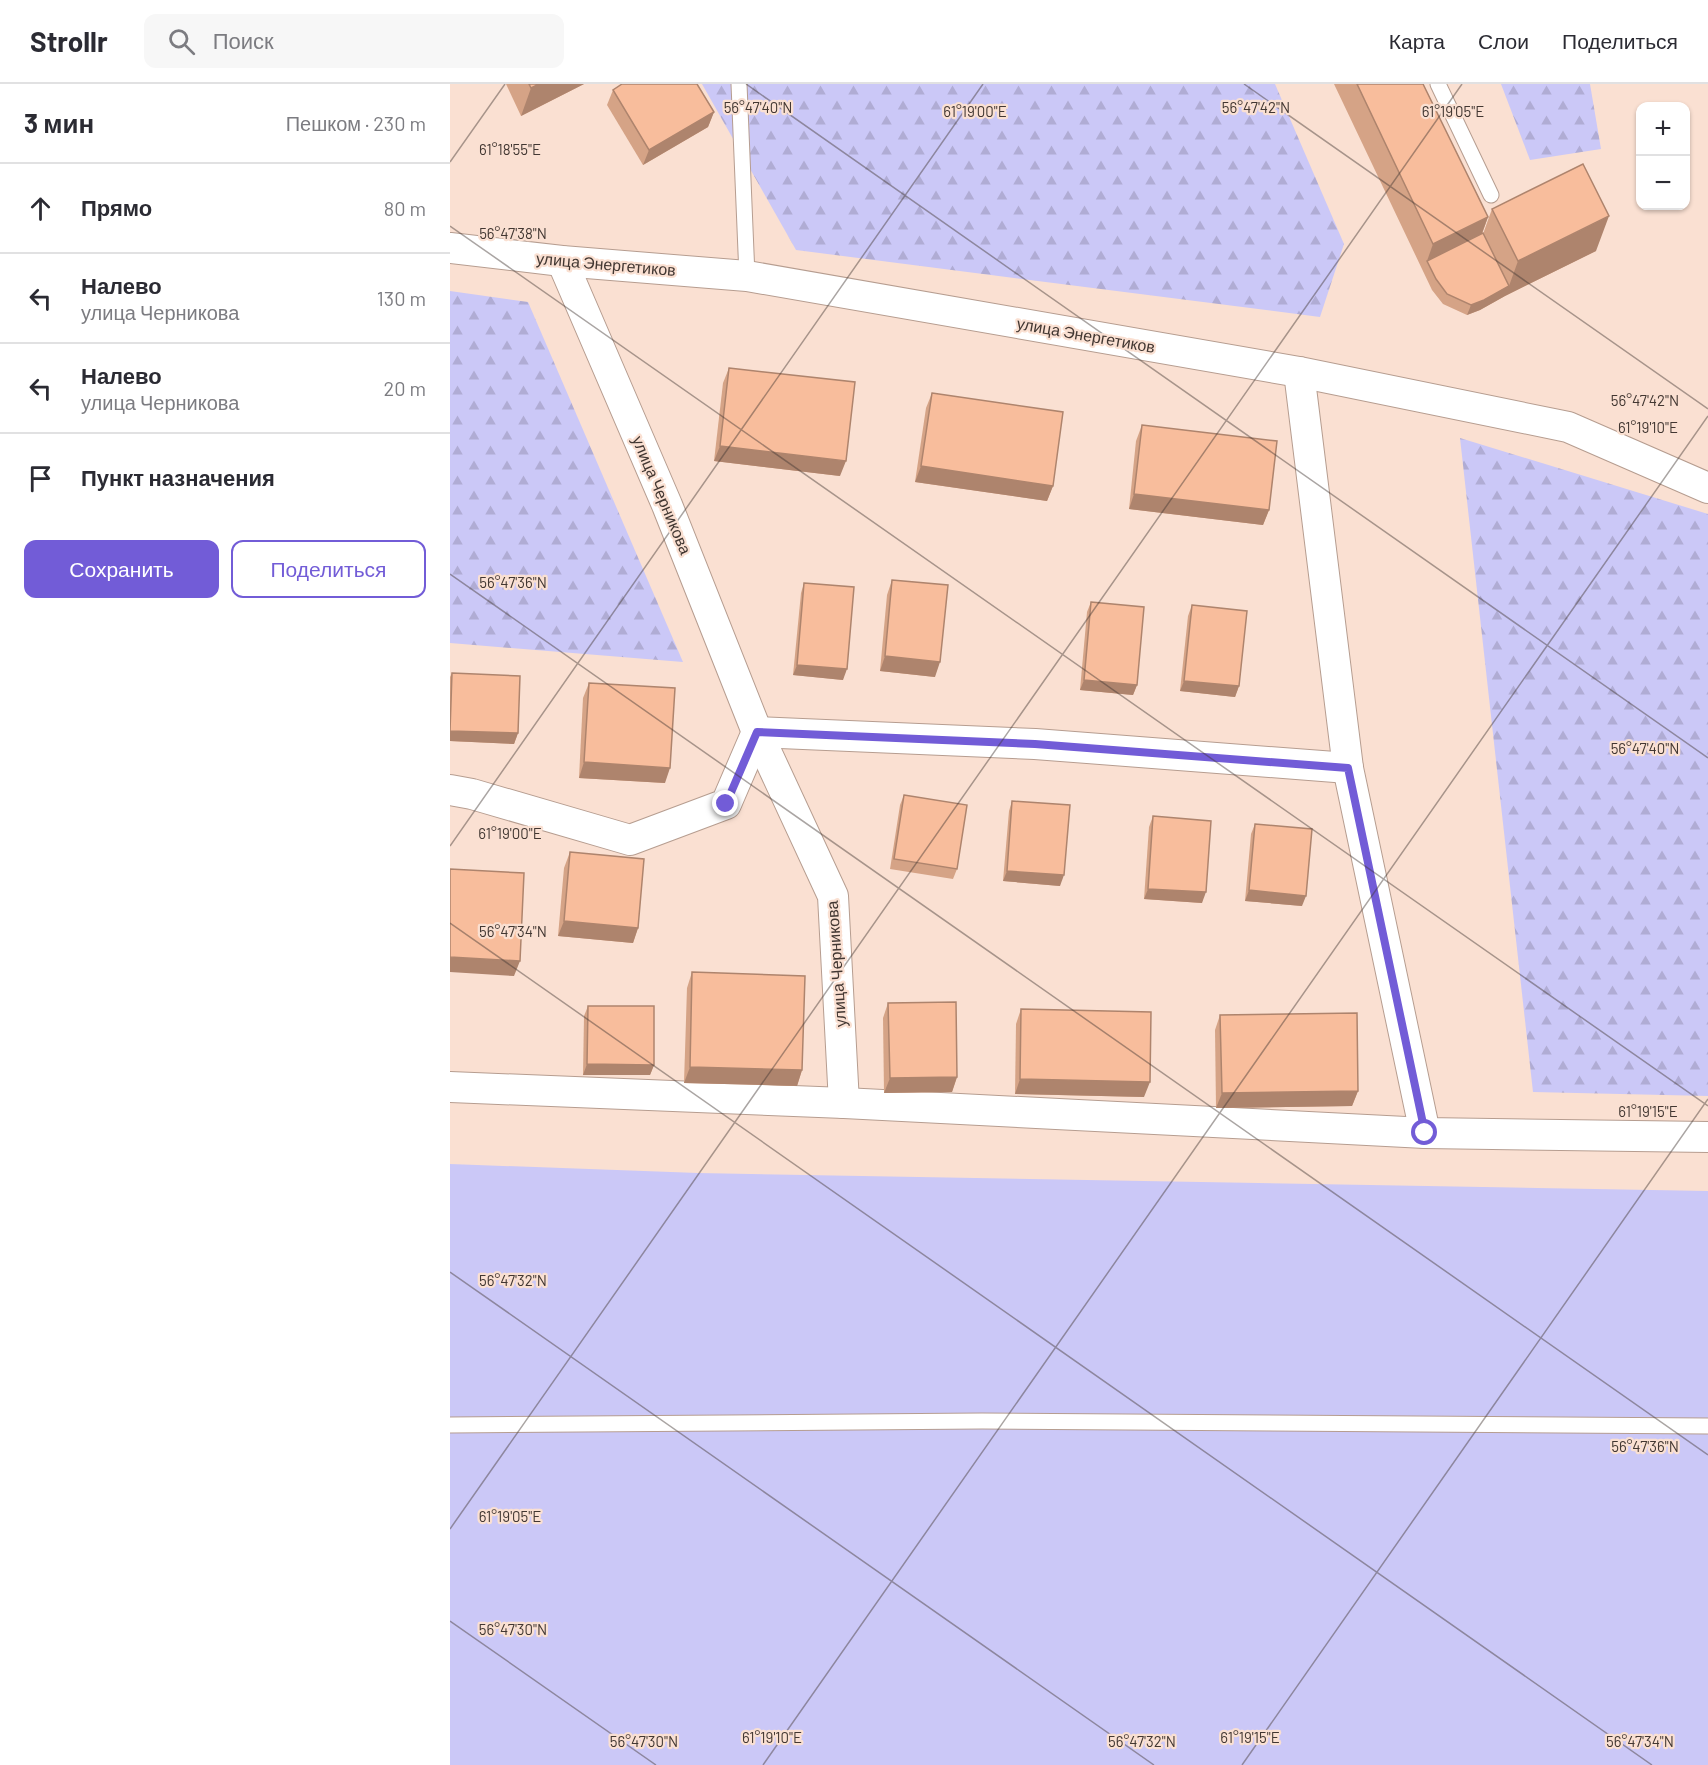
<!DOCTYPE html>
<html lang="ru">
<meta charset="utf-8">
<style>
body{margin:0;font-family:Barlow,sans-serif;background:#f7f7f7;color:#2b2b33}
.controls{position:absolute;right:18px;top:18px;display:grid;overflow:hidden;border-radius:12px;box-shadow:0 2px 4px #0004}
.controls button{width:54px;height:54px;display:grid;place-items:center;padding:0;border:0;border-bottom:2px solid #e1e1e2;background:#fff;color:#2b2b33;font:30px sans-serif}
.stop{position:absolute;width:18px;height:18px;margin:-14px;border:4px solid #725cd7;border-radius:50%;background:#fff}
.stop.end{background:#725cd7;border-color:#fff;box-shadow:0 2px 6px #0008}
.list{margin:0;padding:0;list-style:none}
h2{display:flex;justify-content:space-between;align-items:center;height:78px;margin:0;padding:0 24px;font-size:26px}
h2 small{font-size:20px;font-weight:400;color:#7c7c81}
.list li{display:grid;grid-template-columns:39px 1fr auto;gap:18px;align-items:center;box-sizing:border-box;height:90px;padding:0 24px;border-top:2px solid #e1e1e2}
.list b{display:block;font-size:22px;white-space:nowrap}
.list p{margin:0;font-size:20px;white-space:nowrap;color:#7c7c81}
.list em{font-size:20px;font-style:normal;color:#7c7c81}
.actions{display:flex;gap:12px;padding:18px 24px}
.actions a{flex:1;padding:14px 0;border:2px solid #725cd7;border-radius:12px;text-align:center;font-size:21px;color:#725cd7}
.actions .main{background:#725cd7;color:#fff}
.icon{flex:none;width:33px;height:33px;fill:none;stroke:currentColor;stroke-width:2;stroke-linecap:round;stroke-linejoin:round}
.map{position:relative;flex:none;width:1258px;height:1681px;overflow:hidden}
header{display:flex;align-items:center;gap:36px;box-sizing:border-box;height:84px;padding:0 30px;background:#fff;border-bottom:2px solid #e1e1e2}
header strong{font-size:28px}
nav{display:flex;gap:33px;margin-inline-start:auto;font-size:21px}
.search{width:420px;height:54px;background:#f7f7f7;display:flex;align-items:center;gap:15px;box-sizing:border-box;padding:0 21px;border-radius:12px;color:#7c7c81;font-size:22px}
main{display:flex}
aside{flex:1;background:#fff}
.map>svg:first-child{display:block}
.forest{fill:url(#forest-firs)}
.garden{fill:#cbc8f7}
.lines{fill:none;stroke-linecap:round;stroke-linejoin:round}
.lane-casing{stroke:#b69d90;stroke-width:17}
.street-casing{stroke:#b69d90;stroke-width:32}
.lane{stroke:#fff;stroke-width:15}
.street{stroke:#fff;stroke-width:30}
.wall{fill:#d5a386}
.shaded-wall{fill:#ae846d}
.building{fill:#f8bd9c;stroke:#ae846d;stroke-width:1.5}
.route{stroke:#725cd7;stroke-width:8}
.ticks{fill:none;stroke:#423732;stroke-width:1.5;stroke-opacity:0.45}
.labels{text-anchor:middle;stroke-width:4.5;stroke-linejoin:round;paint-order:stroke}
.street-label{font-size:16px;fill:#423732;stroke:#fae0d2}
.ticks-label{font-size:15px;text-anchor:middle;fill:#423732;stroke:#fae0d2;stroke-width:4.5;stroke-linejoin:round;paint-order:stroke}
</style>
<header>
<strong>Strollr</strong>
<div class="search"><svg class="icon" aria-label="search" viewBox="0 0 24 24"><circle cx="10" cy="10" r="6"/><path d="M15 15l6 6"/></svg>Поиск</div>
<nav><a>Карта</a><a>Слои</a><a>Поделиться</a></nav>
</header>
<main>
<aside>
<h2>3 мин<small>Пешком · 230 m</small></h2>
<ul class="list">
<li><svg class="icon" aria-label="ahead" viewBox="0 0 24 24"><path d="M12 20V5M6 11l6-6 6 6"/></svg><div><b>Прямо</b></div><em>80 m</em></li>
<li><svg class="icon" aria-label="left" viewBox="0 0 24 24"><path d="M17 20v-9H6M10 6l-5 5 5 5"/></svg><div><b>Налево</b><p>улица Черникова</p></div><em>130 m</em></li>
<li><svg class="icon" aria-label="left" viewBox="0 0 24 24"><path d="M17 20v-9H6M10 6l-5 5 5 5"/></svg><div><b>Налево</b><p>улица Черникова</p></div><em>20 m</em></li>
<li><svg class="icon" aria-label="arrive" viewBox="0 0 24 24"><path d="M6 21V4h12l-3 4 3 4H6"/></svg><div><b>Пункт назначения</b></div></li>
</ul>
<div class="actions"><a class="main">Сохранить</a><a>Поделиться</a></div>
</aside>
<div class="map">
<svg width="1258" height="1681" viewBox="0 0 1258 1681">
<defs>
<pattern id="forest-firs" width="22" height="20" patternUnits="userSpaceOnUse" patternTransform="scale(1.5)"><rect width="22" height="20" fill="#cbc8f7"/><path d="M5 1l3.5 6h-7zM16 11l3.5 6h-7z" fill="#b0acd4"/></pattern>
</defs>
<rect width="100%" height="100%" fill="#fae0d2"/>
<!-- forest -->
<g class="forest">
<path d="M252,0H825L894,160L870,233L346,166Z"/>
<path d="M1051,0H1140L1151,65L1080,76Z"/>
<path d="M0,207L78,218L233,578L0,559Z"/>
<path d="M1010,354L1258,430V1012L1083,1008Z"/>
</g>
<!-- garden -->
<path class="garden" d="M0,1080L248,1089L1258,1107V1681H0Z"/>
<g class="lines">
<!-- lane casing -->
<g class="lane-casing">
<g id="lane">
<path d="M289,0L297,192"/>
<path d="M988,0L1041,111"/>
<path d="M0,1341L532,1337L1258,1342"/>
</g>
</g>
<!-- street casing -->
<g class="street-casing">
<g id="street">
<path d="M0,164L112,177L297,192L849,288L1118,343L1258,404"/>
<path d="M112,177L217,421L307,648L383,812L394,1019"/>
<path d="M849,288L898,684L975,1049"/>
<path d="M0,706L22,710L180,756L276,720L307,648L585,660L898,684"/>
<path d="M0,1003L394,1019L975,1049L1258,1053"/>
</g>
</g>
<!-- lane -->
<use href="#lane" class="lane"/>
<!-- street -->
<use href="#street" class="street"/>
</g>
<!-- wall -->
<g class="wall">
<path d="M56,0H134L71,32Z"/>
<path d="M884,0H973L1038,133L1032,150H1033L1042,125L1146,167L1055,212L1030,226L1017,231L993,220L982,206Z"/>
<path d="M163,6L264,28L258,43L193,81L157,21Z"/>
<path d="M279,284L390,392L264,377L273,299Z"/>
<path d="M482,309L603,402L597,417L465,398L476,324Z"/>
<path d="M692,341L819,426L813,441L679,425L686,357Z"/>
<path d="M442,496L485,593L430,587L437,511Z"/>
<path d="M354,499L393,596L343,591L351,509Z"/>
<path d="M641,518L687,601L683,611L630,606L637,528Z"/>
<path d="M742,521L789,602L785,613L730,607L738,532Z"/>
<path d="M2,589L68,649L64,660L0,657V593Z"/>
<path d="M139,599L215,699L129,694L133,614Z"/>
<path d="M454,711L507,785L503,795L440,785L450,721Z"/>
<path d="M562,717L610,802L553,797L559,727Z"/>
<path d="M703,732L752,819L694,815L699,743Z"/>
<path d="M805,740L852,822L795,817L801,750Z"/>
<path d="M120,768L188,844L183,859L108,852L114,784Z"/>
<path d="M242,888L352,986L347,1002L234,999L237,904Z"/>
<path d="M438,919L507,993L502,1008L434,1009L433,934Z"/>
<path d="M138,922L204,981L200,991H133L134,932Z"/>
<path d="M571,925L694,1013L565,1010L566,940Z"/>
<path d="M770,931L908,1007L902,1022L766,1024L765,946Z"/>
</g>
<!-- shaded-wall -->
<g class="shaded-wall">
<path d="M89,0H134L71,32L81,4Z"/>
<path d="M264,28L258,43L193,81L199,66Z"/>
<path d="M1159,132L1146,167L1055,212L1030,226L1017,231L1021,221L1059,202L1068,177Z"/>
<path d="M1038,133L1028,160L977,177L983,160Z"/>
<path d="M270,362L396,377L390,392L264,377Z"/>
<path d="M471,382L603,402L597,417L465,398Z"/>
<path d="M684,410L819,426L813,441L679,425Z"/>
<path d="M435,572L490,578L485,593L430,587Z"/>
<path d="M347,581L397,585L393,596L343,591Z"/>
<path d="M634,596L687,601L683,611L630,606Z"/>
<path d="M734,597L789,602L785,613L730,607Z"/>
<path d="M0,647L68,649L64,660L0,657Z"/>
<path d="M134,678L220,684L215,699L129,694Z"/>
<path d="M557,787L614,791L610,802L553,797Z"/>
<path d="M698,805L756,808L752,819L694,815Z"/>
<path d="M799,806L856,812L852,822L795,817Z"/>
<path d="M114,837L188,844L183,859L108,852Z"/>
<path d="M0,873L70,877L64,892L0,888Z"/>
<path d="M137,980L204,981L200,991H133Z"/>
<path d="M240,983L352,986L347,1002L234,999Z"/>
<path d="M507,993L502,1008L434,1009L440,994Z"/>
<path d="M570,995L700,998L694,1013L565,1010Z"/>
<path d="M908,1007L902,1022L766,1024L772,1009Z"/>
</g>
<!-- building -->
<g class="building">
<path d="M79,0H89L81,4Z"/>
<path d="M172,0H247L264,28L199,66L163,6Z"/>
<path d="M907,0H973L1038,133L983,160Z"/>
<path d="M1133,80L1159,132L1068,177L1042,125Z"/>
<path d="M1033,149L1059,202L1034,216L1021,221L997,210L986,195L977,177Z"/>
<path d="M279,284L405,298L396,377L270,362Z"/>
<path d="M482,309L613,328L603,402L471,382Z"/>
<path d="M692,341L827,357L819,426L684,410Z"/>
<path d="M442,496L498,501L490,578L435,572Z"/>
<path d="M354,499L404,503L397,585L347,581Z"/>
<path d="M641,518L694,523L687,601L634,596Z"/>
<path d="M742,521L797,527L789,602L734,597Z"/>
<path d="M2,589L70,592L68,649L0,647Z"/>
<path d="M139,599L225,604L220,684L134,678Z"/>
<path d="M454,711L517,721L507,785L444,775Z"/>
<path d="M562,717L620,721L614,791L557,787Z"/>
<path d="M703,732L761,737L756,808L698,805Z"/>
<path d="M805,740L862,745L856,812L799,806Z"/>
<path d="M120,768L194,775L188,844L114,837Z"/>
<path d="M0,785L74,789L70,877L0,873Z"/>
<path d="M242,888L355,892L352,986L240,983Z"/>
<path d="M506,918L507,993L440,994L438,919Z"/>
<path d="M138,922H204V981L137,980Z"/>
<path d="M571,925L701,928L700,998L570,995Z"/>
<path d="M907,929L908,1007L772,1009L770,931Z"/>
</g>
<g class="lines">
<!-- route -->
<path class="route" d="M276,720L307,648L585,660L898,684L975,1049"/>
</g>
<!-- ticks -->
<path class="ticks" d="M296,0L1258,674M794,0L1258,325M0,78L55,0M0,142L1258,1022M0,490L1258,1371M0,762L533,0M0,839L1202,1681M0,1188L704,1681M0,1445L1012,0M0,1537L206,1681M313,1681L1258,332M792,1681L1258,1015"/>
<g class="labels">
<!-- street labels -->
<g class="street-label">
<text transform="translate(156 180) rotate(5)" y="6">улица Энергетиков</text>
<text transform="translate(636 251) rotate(10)" y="6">улица Энергетиков</text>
<text transform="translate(212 411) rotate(67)" y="6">улица Черникова</text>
<text transform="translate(386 880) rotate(-94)" y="6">улица Черникова</text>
</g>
</g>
<g class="ticks-label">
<text x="308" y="29">56°47'40"N</text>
<text x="806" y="29">56°47'42"N</text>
<text x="525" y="33">61°19'00"E</text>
<text x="1003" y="33">61°19'05"E</text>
<text x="60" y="71">61°18'55"E</text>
<text x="63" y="155">56°47'38"N</text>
<text x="1195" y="322">56°47'42"N</text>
<text x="1198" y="349">61°19'10"E</text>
<text x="63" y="504">56°47'36"N</text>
<text x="1195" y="670">56°47'40"N</text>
<text x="60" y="755">61°19'00"E</text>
<text x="63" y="853">56°47'34"N</text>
<text x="1198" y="1033">61°19'15"E</text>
<text x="63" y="1202">56°47'32"N</text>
<text x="1195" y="1368">56°47'36"N</text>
<text x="60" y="1438">61°19'05"E</text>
<text x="63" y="1551">56°47'30"N</text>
<text x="322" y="1659">61°19'10"E</text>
<text x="800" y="1659">61°19'15"E</text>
<text x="194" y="1663">56°47'30"N</text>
<text x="692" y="1663">56°47'32"N</text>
<text x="1190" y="1663">56°47'34"N</text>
</g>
</svg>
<div class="controls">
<button>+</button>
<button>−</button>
</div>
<div class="stop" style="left:975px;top:1049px"></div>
<div class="stop end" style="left:276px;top:720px"></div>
</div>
</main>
